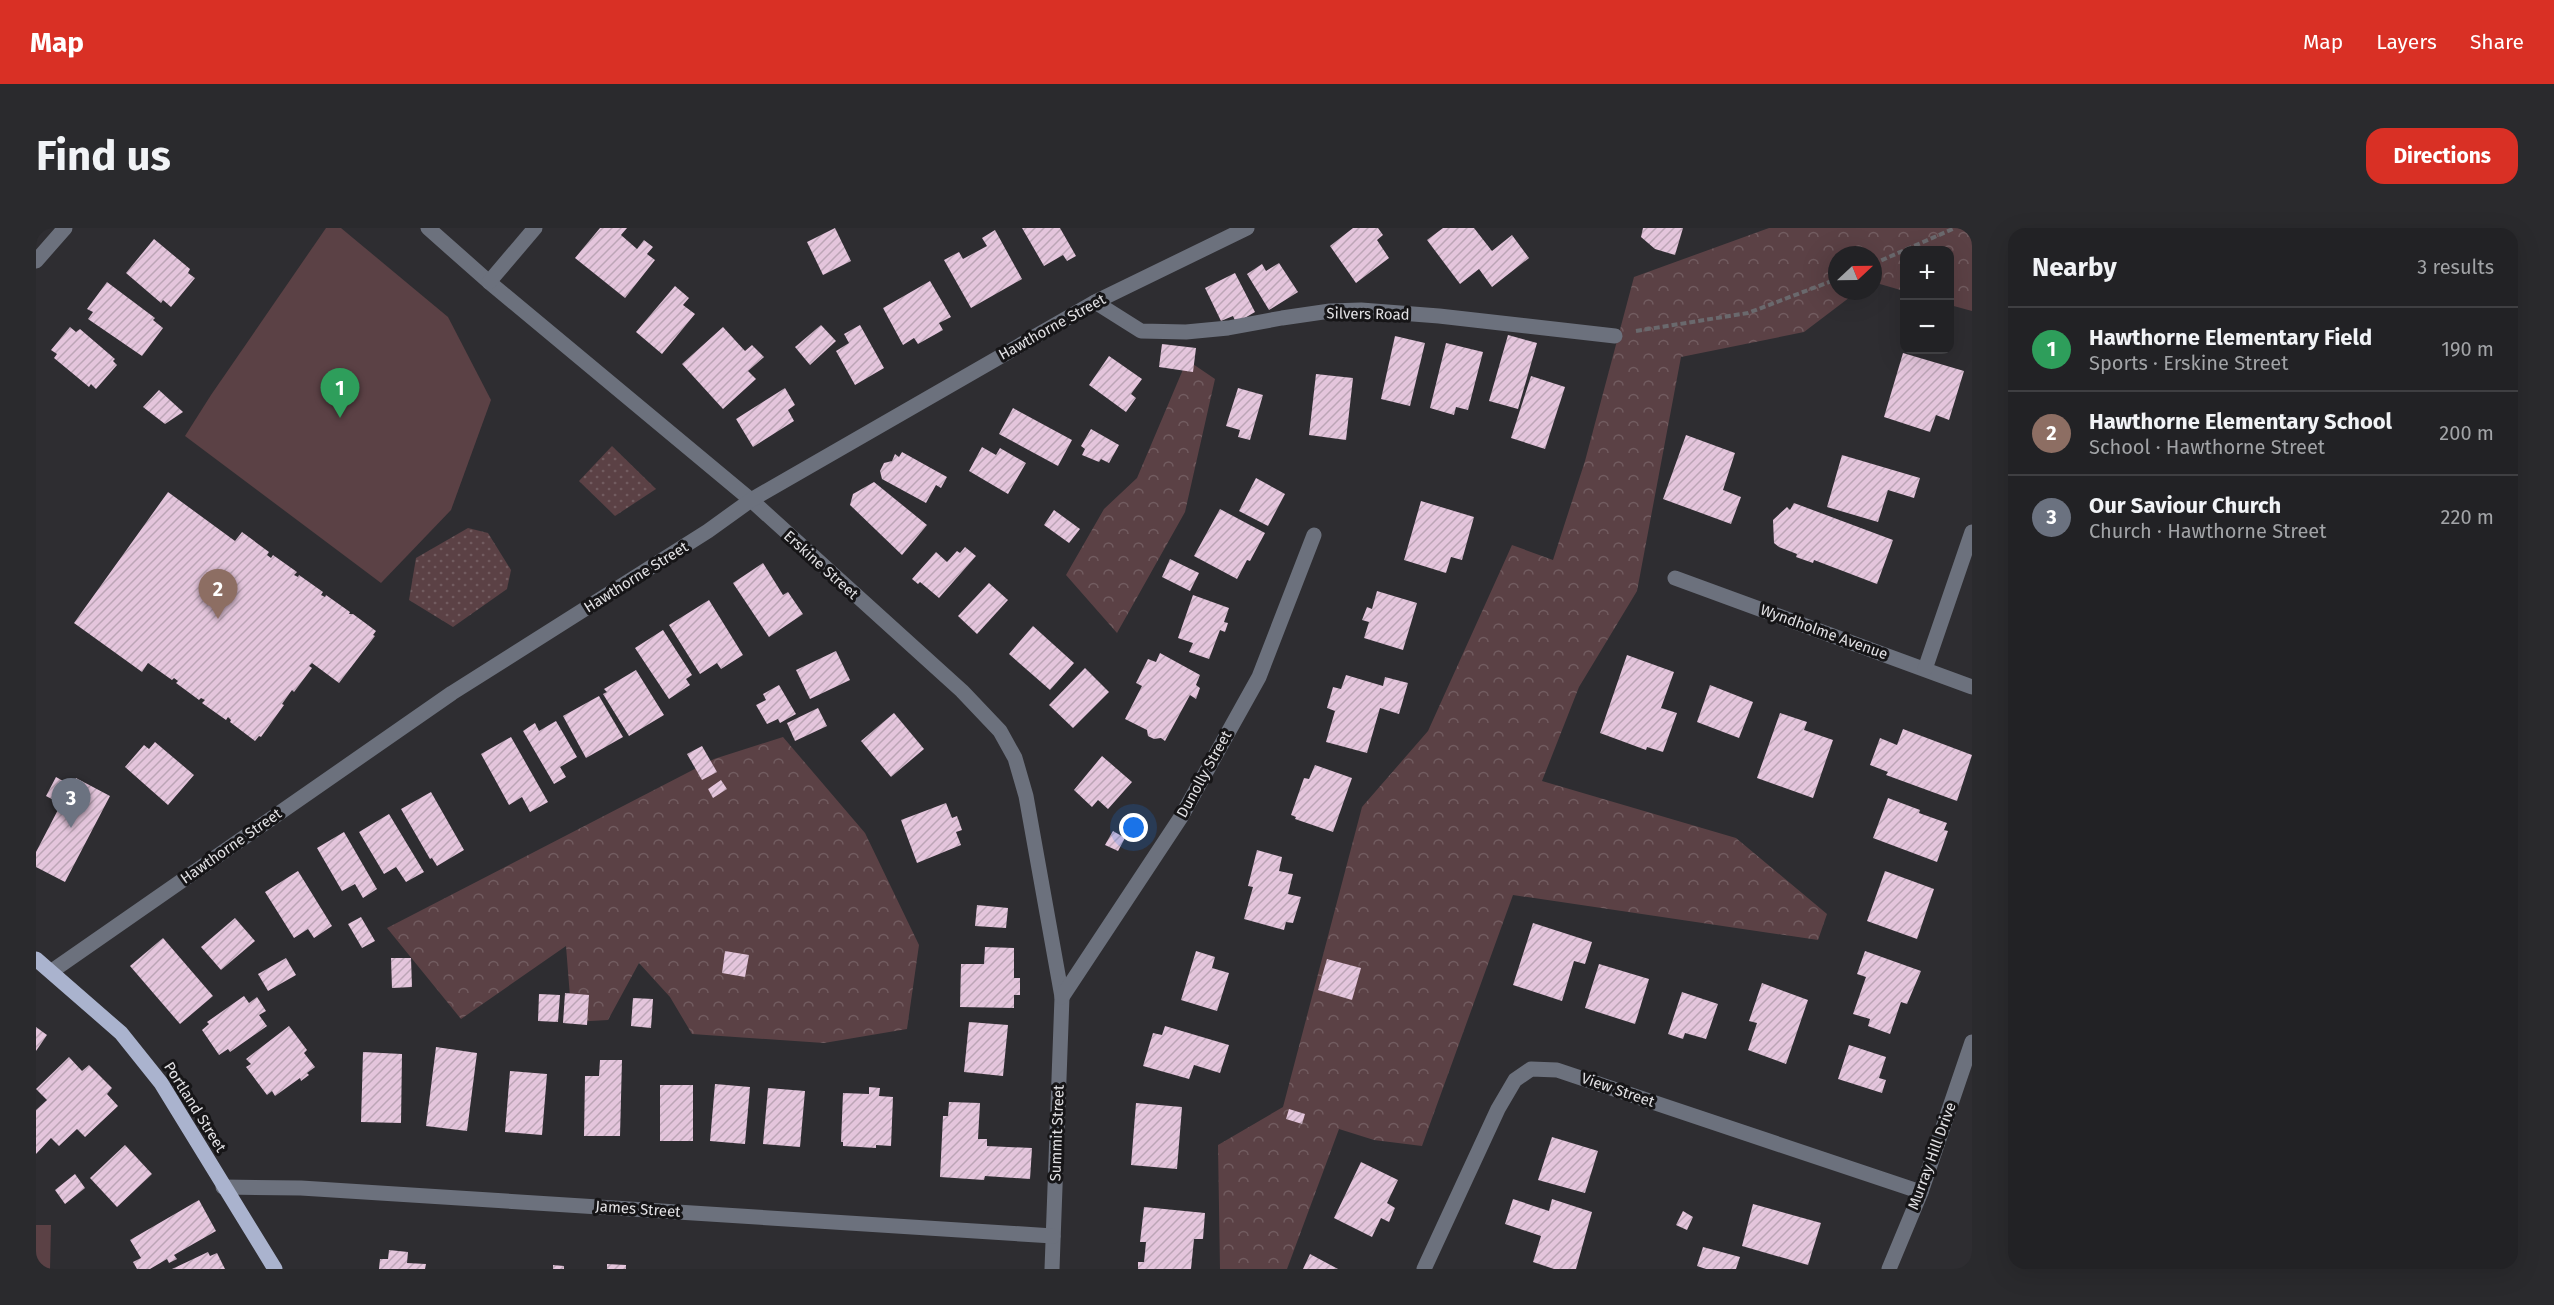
<!DOCTYPE html>
<meta charset="utf-8">
<style>
body{margin:0;font-family:"Fira Sans",sans-serif;background:#2a2a2d;color:#f1f3f6}
.controls{position:absolute;right:18px;top:18px;display:grid;overflow:hidden;border-radius:12px;box-shadow:0 6px 24px #0002}
.controls button{width:54px;height:54px;display:grid;place-items:center;padding:0;border:0;border-bottom:2px solid #3f3f42;background:#222225;color:#f1f3f6;font:30px sans-serif}
.compass{position:absolute;left:1792px;top:18px;width:54px;height:54px;border-radius:50%;background:#222225;box-shadow:0 6px 24px #0002;rotate:68deg}
.you{position:absolute;left:1098px;top:600px;width:21px;height:21px;margin:-15px;border:4px solid #fff;border-radius:50%;background:#1a73e8;box-shadow:0 0 0 9px #1a73e833}
.badge{display:grid;place-items:center;width:39px;height:39px;border-radius:50%;background:#d93025;color:#fff;font-size:20px;font-weight:700}
.pin{position:absolute;translate:-50% -50px;filter:drop-shadow(0 2px 3px #0008)}
.pin::after{content:'';position:absolute;top:32px;width:21px;height:18px;background:inherit;clip-path:polygon(0 0,100% 0,50% 100%)}
.list{margin:0;padding:0;list-style:none}
h2{display:flex;justify-content:space-between;align-items:center;height:78px;margin:0;padding:0 24px;font-size:26px}
h2 small{font-size:20px;font-weight:400;color:#a2a4a7}
.list li{display:grid;grid-template-columns:39px 1fr auto;gap:18px;align-items:center;box-sizing:border-box;height:84px;padding:0 24px;border-top:2px solid #3f3f42}
.list b{display:block;font-size:22px;white-space:nowrap}
.list p{margin:0;font-size:20px;white-space:nowrap;color:#a2a4a7}
.list em{font-size:20px;font-style:normal;color:#a2a4a7}
.map{position:relative;flex:none;width:1936px;height:1041px;overflow:hidden;border-radius:18px}
header{display:flex;align-items:center;gap:36px;box-sizing:border-box;height:84px;padding:0 30px;background:#d93025;color:#fff}
header strong{font-size:28px}
nav{display:flex;gap:33px;margin-inline-start:auto;font-size:21px}
.intro{display:flex;align-items:center;justify-content:space-between;box-sizing:border-box;height:144px;padding:0 36px}
h1{margin:0;font-size:42px}
.button{padding:15px 27px;border-radius:18px;background:#d93025;color:#fff;font-size:21px;font-weight:700}
main{display:flex;gap:36px;padding:0 36px}
aside{flex:1;background:#222225;border-radius:18px;box-shadow:0 6px 24px #0002}
.map>svg:first-child{display:block}
.grass{fill:#5b4145}
.forest{fill:url(#forest-crowns)}
.park{fill:url(#park-dots)}
.building{fill:url(#building-hatch)}
.lines{fill:none;stroke-linecap:round;stroke-linejoin:round}
.path{stroke:#6a696d;stroke-width:4;stroke-dasharray:6 3;stroke-linecap:butt}
.minor{stroke:#6c717d;stroke-width:15}
.major{stroke:#aab3ce;stroke-width:15}
.labels{text-anchor:middle;stroke-width:6;stroke-linejoin:round;paint-order:stroke}
.street-label{font-size:15px;fill:#e2e1e4;stroke:#161517}
</style>
<header>
<strong>Map</strong>
<nav><a>Map</a><a>Layers</a><a>Share</a></nav>
</header>
<div class="intro"><h1>Find us</h1><a class="button">Directions</a></div>
<main>
<div class="map">
<svg width="1936" height="1041" viewBox="0 0 1936 1041">
<defs>
<pattern id="forest-crowns" width="20" height="18" patternUnits="userSpaceOnUse" patternTransform="scale(1.5)"><rect width="20" height="18" fill="#5b4145"/><path d="M2 6a3 3 0 1 1 6 0M12 15a3 3 0 1 1 6 0" fill="none" stroke="#725c60"/></pattern>
<pattern id="park-dots" width="8" height="8" patternUnits="userSpaceOnUse" patternTransform="scale(1.5)"><rect width="8" height="8" fill="#5b4145"/><path d="M2 2h.1M6 6h.1" fill="none" stroke="#725c60" stroke-width="1.8" stroke-linecap="round"/></pattern>
<pattern id="building-hatch" width="6" height="6" patternUnits="userSpaceOnUse" patternTransform="scale(1.5)"><rect width="6" height="6" fill="#e4c5dc"/><path d="M-1 1l2-2M0 6l6-6M5 7l2-2" fill="none" stroke="#bca5b6"/></pattern>
</defs>
<rect width="100%" height="100%" fill="#2e2d31"/>
<!-- grass -->
<g class="grass">
<path d="M290,0H305L412,89L455,172L415,282L345,355L149,208L175,167Z"/>
<path d="M0,997H15L14,1041H0Z"/>
</g>
<!-- forest -->
<g class="forest">
<path d="M1733,0H1936V83L1914,77V22H1868V63L1837,54V27H1801V63H1822L1768,104L1645,129L1601,363L1543,459L1506,553L1700,610L1791,686L1782,712L1477,667L1386,918L1338,912L1303,901L1251,1041H1184L1182,917L1247,879L1326,579L1392,503L1476,317L1517,332L1549,233L1598,49Z"/>
<path d="M1151,132L1179,151L1149,284L1081,405L1030,347L1068,281L1101,250Z"/>
<path d="M747,509L829,605L883,717L871,801L788,815L656,806L634,769L603,735L572,792L536,794L530,718L425,791L351,700L678,531Z"/>
</g>
<!-- park -->
<g class="park">
<path d="M576,218L620,261L579,288L543,253Z"/>
<path d="M432,300L452,305L475,342L471,361L417,399L373,372L380,330Z"/>
</g>
<!-- building -->
<g class="building">
<path d="M564,0H591L585,7L601,21L608,12L617,19L611,26L619,32L589,70L539,30Z"/>
<path d="M799,0L815,33L787,47L771,14Z"/>
<path d="M986,0H1024L1040,28L1031,33L1027,27L1008,38Z"/>
<path d="M1317,0H1342L1347,7L1341,12L1353,30L1320,55L1294,18Z"/>
<path d="M1407,0H1438L1456,23L1476,7L1493,30L1456,59L1443,41L1424,56L1391,12Z"/>
<path d="M1607,0H1647L1639,27L1619,21L1605,9Z"/>
<path d="M959,2L986,51L935,80L908,32L923,24L927,31L951,18L946,10Z"/>
<path d="M118,11L154,41L152,45L159,50L135,79L127,72L125,75L90,45Z"/>
<path d="M1243,35L1262,64L1233,82L1211,46L1226,36L1230,43Z"/>
<path d="M1199,45L1219,84L1200,95L1197,88L1185,93L1169,60Z"/>
<path d="M894,53L915,89L903,95L907,102L882,116L878,110L867,117L847,80Z"/>
<path d="M71,54L119,90L117,92L127,100L106,128L52,91L57,84L51,81Z"/>
<path d="M639,58L653,70L647,77L659,86L626,126L600,104Z"/>
<path d="M785,97L800,113L774,137L759,119Z"/>
<path d="M824,97L848,140L819,157L800,123L813,115L808,106Z"/>
<path d="M34,99L40,104L44,101L79,131L77,133L81,137L60,161L55,156L53,159L18,130L21,126L15,122Z"/>
<path d="M687,99L709,123L716,117L728,129L712,143L720,151L687,181L646,136Z"/>
<path d="M1472,107L1501,115L1482,181L1453,173Z"/>
<path d="M1359,108L1389,115L1374,178L1345,171Z"/>
<path d="M1410,115L1447,124L1432,182L1420,179L1418,187L1394,180Z"/>
<path d="M1126,116L1160,120L1157,144L1123,139Z"/>
<path d="M1867,125L1928,143L1913,192L1900,187L1894,204L1848,189Z"/>
<path d="M1073,128L1106,151L1095,166L1100,170L1090,184L1053,157Z"/>
<path d="M1280,146L1317,150L1310,212L1273,207Z"/>
<path d="M1495,148L1529,159L1509,221L1475,210Z"/>
<path d="M749,160L759,177L752,182L758,193L717,219L700,191Z"/>
<path d="M1202,160L1227,167L1214,212L1202,209L1204,202L1190,198Z"/>
<path d="M123,162L147,184L129,196L107,179Z"/>
<path d="M977,180L1036,212L1022,238L963,206Z"/>
<path d="M1055,201L1083,217L1073,235L1065,231L1063,234L1046,227L1049,221L1045,218Z"/>
<path d="M1650,207L1699,225L1687,262L1705,269L1695,296L1627,271Z"/>
<path d="M946,219L960,227L964,220L990,235L972,266L933,243Z"/>
<path d="M866,224L911,249L905,260L900,257L890,275L846,251L844,243L848,235L856,233L859,226L863,229Z"/>
<path d="M1806,227L1884,250L1878,270L1852,262L1842,294L1791,279Z"/>
<path d="M1220,250L1249,266L1232,298L1203,283Z"/>
<path d="M838,254L891,297L866,327L814,277L817,266Z"/>
<path d="M132,264L199,313L206,304L233,324L231,327L235,330L237,327L261,344L258,347L262,349L263,347L287,364L285,367L289,369L290,367L314,384L313,386H317L340,403L337,407L339,408L303,455L276,435L273,438L276,440L258,464L256,462L246,476L248,477L225,509L223,508L219,513L194,494L195,492L192,489L190,492L166,475L169,472L165,470L163,472L140,455L142,453L138,450L136,452L112,435L106,444L38,395Z"/>
<path d="M1385,273L1438,289L1426,332L1415,329L1410,345L1368,332Z"/>
<path d="M1758,275L1857,312L1841,356L1778,332L1777,335L1760,329L1761,326L1743,319L1738,315L1737,292L1751,279L1754,282Z"/>
<path d="M1184,281L1229,305L1214,333L1211,332L1201,351L1158,328Z"/>
<path d="M1018,282L1044,301L1033,315L1008,297Z"/>
<path d="M929,319L940,328L903,370L884,354L882,356L876,351L900,324L911,334L921,323L924,325Z"/>
<path d="M1134,331L1163,345L1154,363L1126,349Z"/>
<path d="M727,335L747,367L752,364L767,386L733,409L697,355Z"/>
<path d="M953,355L972,372L941,406L922,388Z"/>
<path d="M1341,363L1381,375L1367,422L1328,410L1333,394L1326,392L1331,379L1336,381Z"/>
<path d="M1157,367L1193,380L1188,394L1192,395L1189,404L1184,402L1173,431L1153,424L1157,415L1142,410Z"/>
<path d="M673,372L707,427L685,441L681,435L664,446L633,397Z"/>
<path d="M997,398L1038,435L1014,462L973,426Z"/>
<path d="M627,402L656,447L650,451L654,457L633,471L599,420Z"/>
<path d="M800,423L814,452L774,471L760,442Z"/>
<path d="M1124,425L1164,447L1160,457L1164,460L1160,471L1154,467L1129,513L1125,510L1118,511L1112,508L1111,502L1089,491L1106,458L1100,455L1112,431L1120,434Z"/>
<path d="M1591,427L1638,444L1625,480L1641,485L1627,524L1611,519L1610,522L1564,505Z"/>
<path d="M1049,440L1073,464L1037,500L1013,477Z"/>
<path d="M600,442L628,487L593,508L567,466L571,464L568,461Z"/>
<path d="M1310,447L1347,458L1349,449L1372,455L1363,486L1344,480L1331,525L1290,514L1299,483L1291,480L1297,459L1305,461Z"/>
<path d="M743,457L760,486L744,495L742,491L731,496L720,477L730,472L727,466Z"/>
<path d="M1674,457L1717,474L1703,510L1661,494Z"/>
<path d="M563,468L587,509L550,530L527,488Z"/>
<path d="M782,480L791,498L759,513L751,495Z"/>
<path d="M858,485L888,521L855,549L825,513Z"/>
<path d="M1744,485L1771,494L1768,502L1797,512L1777,570L1721,550Z"/>
<path d="M520,493L541,529L524,539L530,549L518,556L487,503L499,495L503,503Z"/>
<path d="M1867,501L1936,527L1921,573L1850,547L1852,544L1834,537L1844,510L1861,517Z"/>
<path d="M475,509L512,574L494,584L486,569L473,577L445,526Z"/>
<path d="M119,514L158,547L132,577L89,539L108,517L113,521Z"/>
<path d="M666,518L681,544L666,552L651,526Z"/>
<path d="M1066,528L1096,554L1072,581L1062,572L1056,579L1038,562Z"/>
<path d="M1279,537L1316,550L1297,604L1259,591L1260,589L1255,587L1268,550L1273,551Z"/>
<path d="M20,549L36,558L40,550L74,568L29,654L0,639V624L25,576L10,568Z"/>
<path d="M685,552L691,561L677,570L672,561Z"/>
<path d="M395,564L428,622L401,638L396,630L394,631L365,581Z"/>
<path d="M1852,570L1884,582L1883,585L1911,595L1908,602L1912,603L1901,634L1837,610Z"/>
<path d="M910,575L916,590L921,588L926,602L920,604L925,617L881,635L865,592Z"/>
<path d="M353,586L388,644L370,654L360,639L348,646L323,604Z"/>
<path d="M1077,603L1089,610L1082,623L1069,617Z"/>
<path d="M308,604L341,661L327,670L319,656L306,663L281,620Z"/>
<path d="M1221,622L1246,629L1243,643L1257,646L1252,666L1265,669L1257,695L1250,694L1248,702L1208,691L1217,659L1212,658Z"/>
<path d="M262,643L296,698L278,710L272,701L258,710L229,664Z"/>
<path d="M1849,643L1898,661L1881,711L1831,693Z"/>
<path d="M941,677L972,680L970,700L939,698Z"/>
<path d="M325,689L339,713L326,720L312,696Z"/>
<path d="M199,690L219,713L185,742L165,719Z"/>
<path d="M1497,695L1556,714L1549,736L1538,733L1526,773L1477,757Z"/>
<path d="M127,710L177,768L144,796L94,738Z"/>
<path d="M949,719L978,720V750H984V767H978V780L924,779L925,736H948Z"/>
<path d="M689,723L713,727L709,749L686,745Z"/>
<path d="M1160,723L1179,729L1176,740L1193,745L1181,783L1145,772Z"/>
<path d="M1829,723L1885,743L1871,776L1865,774L1854,806L1832,798L1834,791L1817,786L1830,749L1821,746Z"/>
<path d="M250,730L260,747L232,763L222,746Z"/>
<path d="M355,730H375L376,759L356,760Z"/>
<path d="M1291,731L1325,740L1316,772L1282,762Z"/>
<path d="M1563,736L1613,751L1599,796L1549,780Z"/>
<path d="M1726,755L1772,772L1750,836L1712,822L1721,795L1713,793Z"/>
<path d="M1646,764L1682,776L1670,811L1649,805L1647,811L1632,806Z"/>
<path d="M529,765L553,767L551,797L527,795Z"/>
<path d="M503,766L524,767L522,794L502,793Z"/>
<path d="M208,768L213,775L221,769L230,783L223,787L231,798L194,824L192,821L183,827L166,802L173,796L171,794Z"/>
<path d="M597,770L617,771L615,800L595,798Z"/>
<path d="M933,794L972,797L967,848L928,844Z"/>
<path d="M253,798L271,822L268,825L279,839L271,845L273,847L265,853L264,850L239,868L236,863L231,867L210,839L215,836L210,831Z"/>
<path d="M1129,798L1193,817L1184,845L1158,837L1153,851L1107,838L1117,805L1126,807Z"/>
<path d="M0,799L11,807L0,823Z"/>
<path d="M1813,817L1850,829L1843,850L1850,852L1846,865L1802,851Z"/>
<path d="M400,819L441,825L431,903L390,898Z"/>
<path d="M327,824L366,826L365,895L325,894Z"/>
<path d="M33,829L46,843L53,837L76,860L71,866L82,878L49,909L41,901L23,918L15,910L0,926V882L11,872L0,861Z"/>
<path d="M564,832H586L584,908H548L549,848H563Z"/>
<path d="M474,843L511,846L506,907L469,904Z"/>
<path d="M679,856L714,859L709,916L674,913Z"/>
<rect x="624" y="857" width="33" height="56"/>
<path d="M833,859L844,860L843,868L857,869L855,918L840,917V920L807,918V914H805L807,865L833,866Z"/>
<path d="M732,860L769,863L764,919L727,916Z"/>
<path d="M913,874L944,875L942,911H951V918L996,920L994,951L949,948L948,952L904,949L907,888H912Z"/>
<path d="M1100,875L1146,879L1141,941L1095,937Z"/>
<path d="M1253,881L1269,886L1266,896L1250,891Z"/>
<path d="M1516,909L1562,923L1549,965L1502,952Z"/>
<path d="M89,917L116,946L81,979L54,950Z"/>
<path d="M1325,934L1362,952L1351,975L1359,980L1353,994L1345,990L1336,1009L1298,990Z"/>
<path d="M39,946L49,960L29,976L19,962Z"/>
<path d="M1477,971L1513,983L1516,971L1556,984L1540,1041H1518L1497,1034L1505,1008L1469,996Z"/>
<path d="M163,972L180,1003L138,1027L141,1031L133,1035L131,1031L114,1041H101L97,1034L105,1030L94,1012Z"/>
<path d="M1717,976L1785,995L1772,1037L1706,1018Z"/>
<path d="M1108,979L1169,985L1167,1011H1158L1155,1041H1102V1034H1108L1110,1014H1104Z"/>
<path d="M1647,983L1657,989L1651,1002L1640,997Z"/>
<path d="M1667,1019L1704,1029L1700,1041H1670L1661,1038Z"/>
<path d="M353,1022L372,1024L371,1035L390,1036L389,1041H343L344,1031H352Z"/>
<path d="M172,1024L174,1028L181,1025L189,1041H136Z"/>
<path d="M1274,1026L1302,1041H1267Z"/>
<path d="M571,1036L590,1037V1041H571Z"/>
<path d="M517,1037L528,1038V1041H517Z"/>
</g>
<g class="lines">
<!-- path -->
<g class="path">
<path d="M1837,36L1919,0"/>
<path d="M1600,103L1712,85L1801,51"/>
</g>
<!-- minor -->
<g class="minor">
<path d="M392,0L453,54L715,272L926,463L964,503L979,530L990,568L1026,769L1016,1041"/>
<path d="M0,33L29,0"/>
<path d="M453,54L499,0"/>
<path d="M1059,74L1105,103L1150,104L1192,100L1246,90L1294,83L1325,82L1403,88L1579,108"/>
<path d="M1639,350L1936,459"/>
<path d="M1889,441L1936,304"/>
<path d="M16,743L416,465L672,303L715,272L1059,74L1211,0"/>
<path d="M1026,769L1145,589L1223,449L1278,307"/>
<path d="M187,959L265,960L1017,1008"/>
<path d="M1388,1041L1462,881L1479,852L1495,841L1521,842L1885,964"/>
<path d="M1853,1041L1885,964L1936,814"/>
</g>
<!-- major -->
<path class="major" d="M0,731L85,805L125,855L239,1041"/>
</g>
<g class="labels">
<!-- street labels -->
<g class="street-label">
<text transform="translate(1332 86) rotate(1)" y="5">Silvers Road</text>
<text transform="translate(1016 99) rotate(-29)" y="5">Hawthorne Street</text>
<text transform="translate(785 337) rotate(42)" y="5">Erskine Street</text>
<text transform="translate(600 349) rotate(-32)" y="5">Hawthorne Street</text>
<text transform="translate(1788 404) rotate(20)" y="5">Wyndholme Avenue</text>
<text transform="translate(1168 546) rotate(-61)" y="5">Dunolly Street</text>
<text transform="translate(195 618) rotate(-35)" y="5">Hawthorne Street</text>
<text transform="translate(1582 862) rotate(19)" y="5">View Street</text>
<text transform="translate(159 879) rotate(58)" y="5">Portland Street</text>
<text transform="translate(1021 905) rotate(-88)" y="5">Summit Street</text>
<text transform="translate(1896 928) rotate(-70)" y="5">Murray Hill Drive</text>
<text transform="translate(602 981) rotate(4)" y="5">James Street</text>
</g>
</g>
</svg>
<div class="controls">
<button>+</button>
<button>−</button>
</div>
<svg class="compass" viewBox="-18 -18 36 36"><path d="M0-13l5 13h-10z" fill="#e53935"/><path d="M0 13l5-13h-10z" fill="#a2a4a7"/></svg>
<div class="you"></div>
<div class="pin badge" style="left:304px;top:190px;background:#2e9e5b">1</div>
<div class="pin badge" style="left:182px;top:391px;background:#8d6e63">2</div>
<div class="pin badge" style="left:35px;top:600px;background:#6b7280">3</div>
</div>
<aside>
<h2>Nearby<small>3 results</small></h2>
<ul class="list">
<li><span class="badge" style="background:#2e9e5b">1</span><div><b>Hawthorne Elementary Field</b><p>Sports · Erskine Street</p></div><em>190 m</em></li>
<li><span class="badge" style="background:#8d6e63">2</span><div><b>Hawthorne Elementary School</b><p>School · Hawthorne Street</p></div><em>200 m</em></li>
<li><span class="badge" style="background:#6b7280">3</span><div><b>Our Saviour Church</b><p>Church · Hawthorne Street</p></div><em>220 m</em></li>
</ul>
</aside>
</main>
